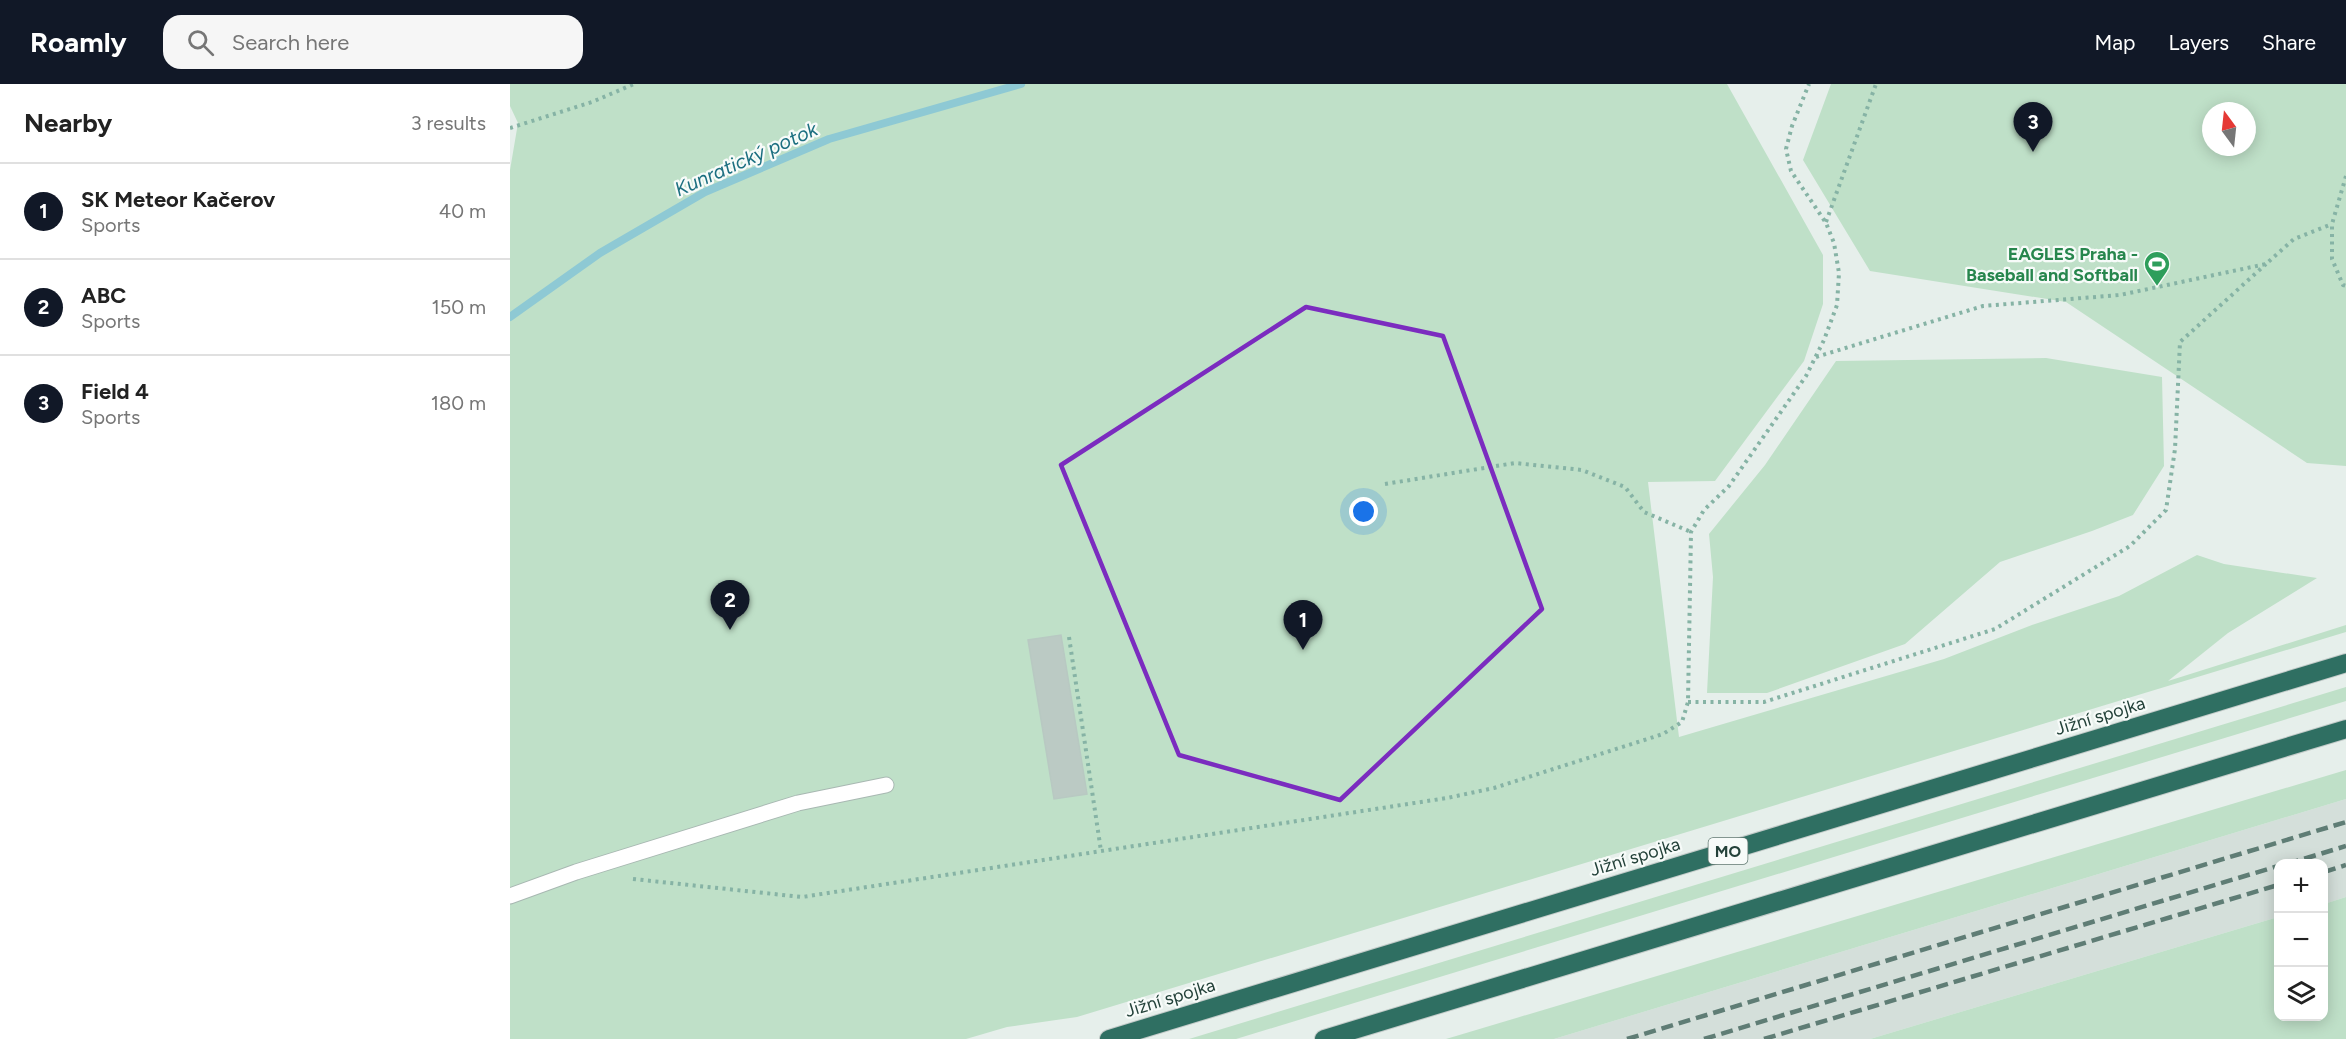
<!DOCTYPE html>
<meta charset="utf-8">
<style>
body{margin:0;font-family:Figtree,sans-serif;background:#f6f6f6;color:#222}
.controls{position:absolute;right:18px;bottom:18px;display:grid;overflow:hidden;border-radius:12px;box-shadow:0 3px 15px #0003}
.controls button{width:54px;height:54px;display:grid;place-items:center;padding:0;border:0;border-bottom:2px solid #e0e0e0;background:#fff;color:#222;font:30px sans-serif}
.compass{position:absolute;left:1692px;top:18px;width:54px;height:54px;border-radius:50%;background:#fff;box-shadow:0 3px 15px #0003;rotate:345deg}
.you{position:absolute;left:854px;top:428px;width:21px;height:21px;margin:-15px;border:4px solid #fff;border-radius:50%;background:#1a73e8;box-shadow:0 0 0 9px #1a73e833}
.badge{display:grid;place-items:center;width:39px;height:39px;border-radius:50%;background:#111827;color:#fff;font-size:20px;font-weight:700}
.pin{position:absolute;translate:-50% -50px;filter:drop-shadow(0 2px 3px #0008)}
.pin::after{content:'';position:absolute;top:32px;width:21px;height:18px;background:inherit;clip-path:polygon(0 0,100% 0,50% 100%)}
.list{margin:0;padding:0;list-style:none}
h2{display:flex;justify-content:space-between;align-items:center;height:78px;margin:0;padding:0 24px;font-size:26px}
h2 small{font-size:20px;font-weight:400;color:#767676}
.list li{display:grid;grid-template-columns:39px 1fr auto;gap:18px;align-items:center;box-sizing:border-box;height:96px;padding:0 24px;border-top:2px solid #e0e0e0}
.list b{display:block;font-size:22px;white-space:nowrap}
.list p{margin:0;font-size:20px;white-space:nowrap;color:#767676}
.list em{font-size:20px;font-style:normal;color:#767676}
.icon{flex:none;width:33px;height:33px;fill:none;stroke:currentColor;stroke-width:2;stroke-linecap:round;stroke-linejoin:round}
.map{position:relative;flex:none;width:1836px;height:955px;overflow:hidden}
header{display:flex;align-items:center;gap:36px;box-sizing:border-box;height:84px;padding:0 30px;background:#111827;color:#fff}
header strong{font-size:28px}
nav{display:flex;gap:33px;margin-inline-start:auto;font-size:21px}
.search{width:420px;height:54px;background:#f6f6f6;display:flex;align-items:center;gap:15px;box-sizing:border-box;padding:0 21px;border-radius:18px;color:#767676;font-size:22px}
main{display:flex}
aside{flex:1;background:#fff}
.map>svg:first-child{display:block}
.built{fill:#d4dfda}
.green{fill:#bfe0c8;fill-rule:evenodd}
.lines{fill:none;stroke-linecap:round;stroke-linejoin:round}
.stream{stroke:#8ec9d4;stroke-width:8}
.building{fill:#bbcac4;stroke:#b8c9c2;stroke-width:1.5}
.lane-casing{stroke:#a8b8b2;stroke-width:17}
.highway-casing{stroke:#c2cac8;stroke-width:20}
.path{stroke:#86b3a5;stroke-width:4;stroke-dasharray:3 4.5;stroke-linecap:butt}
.lane{stroke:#fff;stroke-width:15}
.highway{stroke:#2f6f62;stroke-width:18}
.rail{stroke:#5f7d75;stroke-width:4.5;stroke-dasharray:12 6;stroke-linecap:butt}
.marked{fill:none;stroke:#7b2cbf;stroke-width:4.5;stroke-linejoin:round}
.labels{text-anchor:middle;stroke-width:4.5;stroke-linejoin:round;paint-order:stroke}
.shield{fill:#f7fbf9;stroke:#637a73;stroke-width:1.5}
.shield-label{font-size:16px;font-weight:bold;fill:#24423a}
.leisure-label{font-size:18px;font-weight:bold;fill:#27864d;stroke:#f7fbf9;text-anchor:end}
.street-label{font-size:18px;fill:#24423a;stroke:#f7fbf9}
.water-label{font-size:20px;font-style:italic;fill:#1c6f80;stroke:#f7fbf9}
</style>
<header>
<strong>Roamly</strong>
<div class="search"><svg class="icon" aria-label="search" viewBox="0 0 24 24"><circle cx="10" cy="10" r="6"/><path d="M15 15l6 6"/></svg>Search here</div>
<nav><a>Map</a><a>Layers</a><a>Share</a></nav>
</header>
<main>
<aside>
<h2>Nearby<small>3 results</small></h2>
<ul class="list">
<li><span class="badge">1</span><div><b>SK Meteor Kačerov</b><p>Sports</p></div><em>40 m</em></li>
<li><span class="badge">2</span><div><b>ABC</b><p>Sports</p></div><em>150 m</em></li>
<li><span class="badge">3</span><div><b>Field 4</b><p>Sports</p></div><em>180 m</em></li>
</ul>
</aside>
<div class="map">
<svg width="1836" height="955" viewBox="0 0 1836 955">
<rect width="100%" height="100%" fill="#e6efeb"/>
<!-- built -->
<path class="built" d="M1836,715V813L1814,820V780H1768V833L1360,955H1044Z"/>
<!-- green -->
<g class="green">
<path d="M0,0H1217L1313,171V220L1294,277L1205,397L1138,398L1169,653L1434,575L1522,541L1609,512L1687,471L1714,480L1807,494L1718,549L1658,597L1836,541V548L567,933L497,943L456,955H0V86L8,39L0,22Z"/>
<path d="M1321,0H1836V382L1797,379L1556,218L1360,187L1293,76ZM1701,27H1737V63H1701Z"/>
<path d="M1536,274L1652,293L1654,382L1623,431L1582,447L1490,478L1395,560L1257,609H1197L1203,493L1199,450L1255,381L1326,277Z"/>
<path d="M1836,603V617L726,955H679Z"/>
<path d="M1836,686V715L1044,955H936Z"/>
<path d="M1836,813V955H1360L1768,833V932H1814V820Z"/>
</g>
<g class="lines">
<!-- stream -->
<path class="stream" d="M0,233L90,169L195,108L319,55L511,0"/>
</g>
<!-- building -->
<path class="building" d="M551,551L577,710L544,715L518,556Z"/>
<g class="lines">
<!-- lane casing -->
<g class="lane-casing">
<path id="lane" d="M0,812L66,788L288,719L376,701"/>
</g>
<!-- highway casing -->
<g class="highway-casing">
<g id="highway">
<path d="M599,955L1836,579"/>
<path d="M814,955L1836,645"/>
</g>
</g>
<!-- path -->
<g class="path">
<path d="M0,44L82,18L124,0"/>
<path d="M1836,92L1822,140V175L1833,201L1836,202"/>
<path d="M1316,138L1366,0"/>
<path d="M1306,273L1473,222L1610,211L1756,180L1784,155L1822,140"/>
<path d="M875,400L1005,379L1072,386L1115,403L1134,428L1181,448"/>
<path d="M559,553L591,767"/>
<path d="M1178,618H1254L1485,545L1620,462L1656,426L1665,365L1670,258L1756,180"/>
<path d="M123,795L292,813L937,714L984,704L1153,650L1172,638L1178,618L1181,448L1194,426L1219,402L1296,292L1314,256L1327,221L1329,189L1324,159L1316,139L1281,87L1276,65L1282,42L1299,0"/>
</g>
<!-- lane -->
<use href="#lane" class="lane"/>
<!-- highway -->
<use href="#highway" class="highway"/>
<!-- rail -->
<g class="rail">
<path d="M1777,780L1836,762"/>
<path d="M1814,788L1836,781"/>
<path d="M1117,955L1836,738"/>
<path d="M1194,955L1768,782"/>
<path d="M1254,955L1768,801"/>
</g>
</g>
<!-- marked area -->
<path class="marked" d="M796,223L933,252L1032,525L830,716L669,671L551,381Z"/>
<!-- icons -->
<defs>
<g id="stadium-pin" transform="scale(1.35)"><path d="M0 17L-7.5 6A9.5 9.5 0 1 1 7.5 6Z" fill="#2e9e5b" stroke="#f7fbf9"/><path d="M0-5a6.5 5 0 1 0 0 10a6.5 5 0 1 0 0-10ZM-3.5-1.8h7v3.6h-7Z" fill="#fff"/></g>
</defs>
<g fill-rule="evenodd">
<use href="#stadium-pin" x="1647" y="180"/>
</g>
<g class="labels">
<!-- shield labels -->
<rect class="shield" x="1198.5" y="754" width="39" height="26" rx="4.5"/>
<g class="shield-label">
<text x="1218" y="773">MO</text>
</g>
<!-- leisure labels -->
<g class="leisure-label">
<text x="1628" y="176">EAGLES Praha -<tspan x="1628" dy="21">Baseball and Softball</tspan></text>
</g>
<!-- street labels -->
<g class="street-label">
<text transform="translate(1590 632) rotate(-17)" y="6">Jižní spojka</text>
<text transform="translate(1125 773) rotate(-17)" y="6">Jižní spojka</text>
<text transform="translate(660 914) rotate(-17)" y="6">Jižní spojka</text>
</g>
<!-- water labels -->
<g class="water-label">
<text transform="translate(236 75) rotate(-24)" y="7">Kunratický potok</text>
</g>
</g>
</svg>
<div class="controls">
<button>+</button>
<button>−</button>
<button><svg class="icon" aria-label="layers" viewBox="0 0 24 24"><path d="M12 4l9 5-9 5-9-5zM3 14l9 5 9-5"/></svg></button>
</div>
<svg class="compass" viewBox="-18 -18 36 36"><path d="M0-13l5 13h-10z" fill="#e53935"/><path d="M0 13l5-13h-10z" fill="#767676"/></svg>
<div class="you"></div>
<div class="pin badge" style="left:793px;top:566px">1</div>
<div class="pin badge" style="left:220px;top:546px">2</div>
<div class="pin badge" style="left:1523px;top:68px">3</div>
</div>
</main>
